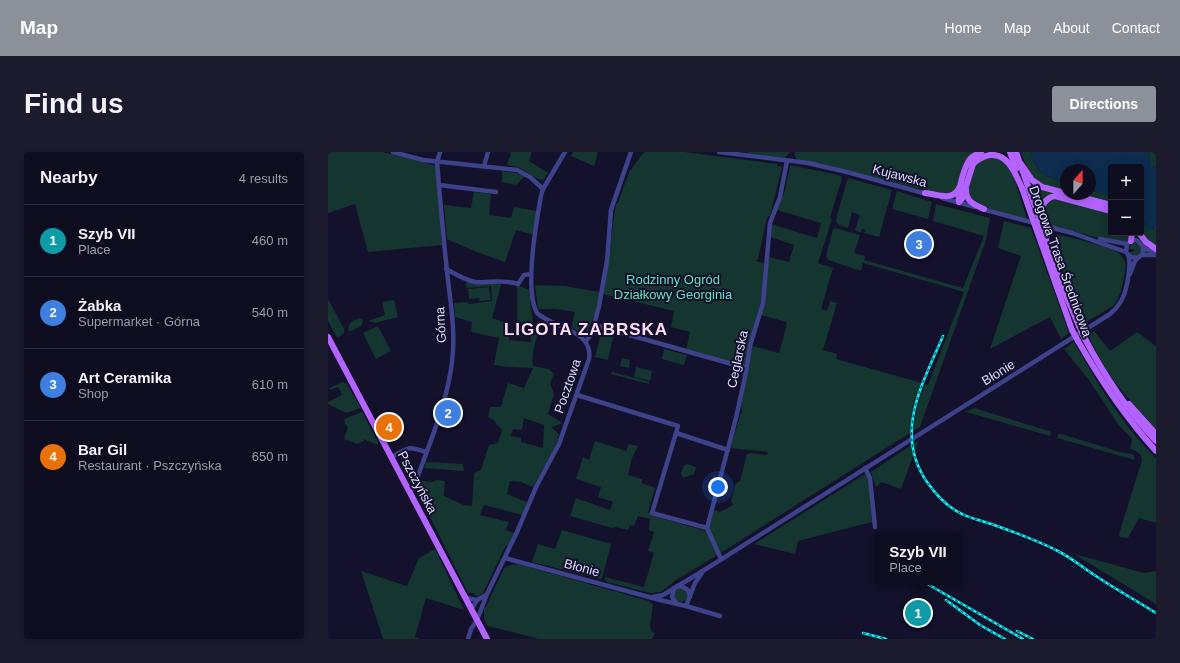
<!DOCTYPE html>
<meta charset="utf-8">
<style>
body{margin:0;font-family:Arial,sans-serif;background:#1c1b2d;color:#f1f3f6}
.controls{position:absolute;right:12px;top:12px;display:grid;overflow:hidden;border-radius:4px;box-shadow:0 2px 10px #0003}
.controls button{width:36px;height:36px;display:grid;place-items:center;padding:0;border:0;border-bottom:1px solid #2e2d3e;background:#0e0d20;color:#f1f3f6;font:20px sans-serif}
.compass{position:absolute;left:732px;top:12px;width:36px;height:36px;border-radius:50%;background:#0e0d20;box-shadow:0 2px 10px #0003;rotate:21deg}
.you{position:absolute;left:390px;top:335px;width:14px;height:14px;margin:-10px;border:3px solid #fff;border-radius:50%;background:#1a73e8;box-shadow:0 0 0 6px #1a73e833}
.badge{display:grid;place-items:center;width:26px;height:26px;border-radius:50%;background:#8c9099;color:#fff;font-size:13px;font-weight:700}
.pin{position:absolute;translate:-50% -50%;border:2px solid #fff;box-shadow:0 1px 4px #0006}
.popup{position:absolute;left:547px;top:381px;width:86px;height:52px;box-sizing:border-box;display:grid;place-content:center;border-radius:4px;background:#0e0d20;filter:drop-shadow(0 1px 3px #0005);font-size:13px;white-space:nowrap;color:#9b9ca5}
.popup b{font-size:15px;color:#f1f3f6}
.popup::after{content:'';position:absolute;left:50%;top:100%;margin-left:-8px;border:8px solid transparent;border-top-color:#0e0d20}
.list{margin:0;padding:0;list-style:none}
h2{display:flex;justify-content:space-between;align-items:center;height:52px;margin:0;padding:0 16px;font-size:17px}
h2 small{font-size:13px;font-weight:400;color:#9b9ca5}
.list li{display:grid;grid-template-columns:26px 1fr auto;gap:12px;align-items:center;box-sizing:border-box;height:72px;padding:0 16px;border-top:1px solid #2e2d3e}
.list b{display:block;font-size:15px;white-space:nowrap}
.list p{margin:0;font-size:13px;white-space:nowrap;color:#9b9ca5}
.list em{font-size:13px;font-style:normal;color:#9b9ca5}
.map{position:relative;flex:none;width:828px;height:487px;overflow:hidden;border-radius:4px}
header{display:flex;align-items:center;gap:24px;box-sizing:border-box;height:56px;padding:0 20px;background:#8c9099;color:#fff}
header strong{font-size:19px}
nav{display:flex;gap:22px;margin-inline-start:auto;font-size:14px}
.intro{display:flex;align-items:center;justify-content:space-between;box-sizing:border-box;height:96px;padding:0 24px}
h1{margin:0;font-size:28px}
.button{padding:10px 18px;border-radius:4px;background:#8c9099;color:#fff;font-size:14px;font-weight:700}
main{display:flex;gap:24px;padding:0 24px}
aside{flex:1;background:#0e0d20;border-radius:4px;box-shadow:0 2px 10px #0003}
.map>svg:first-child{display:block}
.green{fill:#143530;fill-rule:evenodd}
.water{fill:#0d2c4e}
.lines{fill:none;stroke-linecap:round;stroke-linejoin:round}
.minor{stroke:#3d428a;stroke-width:4.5}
.major{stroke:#b463fe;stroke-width:6}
.rail-casing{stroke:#08fefd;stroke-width:2.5}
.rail{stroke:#13112b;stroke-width:1;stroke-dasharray:3;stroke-linecap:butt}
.major-bridge{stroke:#b463fe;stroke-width:6}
.labels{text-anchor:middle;stroke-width:4;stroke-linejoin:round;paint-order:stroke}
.street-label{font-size:13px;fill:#dcdbff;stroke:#13112b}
.park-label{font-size:13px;fill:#66e0b5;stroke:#13112b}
.district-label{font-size:17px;font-weight:bold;letter-spacing:1px;fill:#ffddf6;stroke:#13112b}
</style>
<header>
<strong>Map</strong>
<nav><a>Home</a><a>Map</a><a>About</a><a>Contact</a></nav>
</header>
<div class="intro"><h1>Find us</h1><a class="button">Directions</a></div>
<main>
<aside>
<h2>Nearby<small>4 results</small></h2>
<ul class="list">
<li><span class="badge" style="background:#0f9aa8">1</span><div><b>Szyb VII</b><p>Place</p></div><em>460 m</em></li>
<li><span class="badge" style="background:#3f7fe0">2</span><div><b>Żabka</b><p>Supermarket · Górna</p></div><em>540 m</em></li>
<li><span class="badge" style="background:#3f7fe0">3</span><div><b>Art Ceramika</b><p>Shop</p></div><em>610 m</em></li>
<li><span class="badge" style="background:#e8710a">4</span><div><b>Bar Gil</b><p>Restaurant · Pszczyńska</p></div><em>650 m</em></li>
</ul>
</aside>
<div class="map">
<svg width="828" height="487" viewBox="0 0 828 487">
<rect width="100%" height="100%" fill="#13112b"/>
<!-- green -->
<g class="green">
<path d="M0,0H55L106,13L108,15L114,93L40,100L27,52L0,61Z"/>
<path d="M180,0H204L201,9L220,21L215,28L210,27L192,16L179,13L183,1Z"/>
<path d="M245,0H270L266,14L243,4Z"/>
<path d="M316,0H357L449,12V14L454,15L442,64H440L438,70L430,107L428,109L436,111C436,123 435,136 433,148C428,170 420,191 417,214L358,198L362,180L343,175L346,159L275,142L288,52L290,51L301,20Z"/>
<path d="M420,0H462L457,6L420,1Z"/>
<path d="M467,0H649L629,38L620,44L499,13L469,8L466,2Z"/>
<path d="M693,0H702C711,24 715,23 738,31V40C709,32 703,29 693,0Z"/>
<path d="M820,0H828V16L823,14Z"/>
<path d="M667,5L678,10L686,26L699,67L663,57L643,48L639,38L647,13L654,7Z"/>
<path d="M462,13L510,23L513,24L514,26L502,66L504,67L490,111L505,116L493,157L499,159L502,149L509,151L495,198L509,202L508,207L594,231L585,255L582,281L388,404L348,428L333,440L322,441L279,430L277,427V425L316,435L326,401L320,399L326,380L321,378L322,367L310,364L306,374L302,373L300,378L287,375L284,376L242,364L248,346L282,358L285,350L270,345L273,335L248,327L255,305L261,308L267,289L298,299L301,292L310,294L304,306L300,323L314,327V331L327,336L320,360L323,363L377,379L381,375L386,358L392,360L405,353L403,349L408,331L412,329L419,302L423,301L439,303L440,300L402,296L414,258L413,254L424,194L451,201L459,172L458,170L433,163L441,105L461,110L466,93L442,85L443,72L489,86L493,71L449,58L457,39Z"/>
<path d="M174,19L188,21L197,24L188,33L174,30Z"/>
<path d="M520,26L564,38L551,85L536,81L537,78L534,77L533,81L527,78L532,63L524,60L520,76L511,73L508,70L509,63Z"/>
<path d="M701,27L730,43L710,56Z"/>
<path d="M762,38L783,44V51L745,42H762Z"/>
<path d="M569,39L604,50L600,67L564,57Z"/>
<path d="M146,40L163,42L161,63L183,66L186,55L209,59L205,83L188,78L177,110L146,99L119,87L116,53L143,56Z"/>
<path d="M725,46L783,60V81H802V87L796,90L778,88L718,72L715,60L717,52Z"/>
<path d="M608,52L662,66L658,88L592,275L585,279C587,262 591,248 597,232L600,233L636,140L535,111L533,119L500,108L498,104L505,77L507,76L532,83L526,101L537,104L536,108L635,136L656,84L605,69Z"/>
<path d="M813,64L817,73L825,78L828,72V96L813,81Z"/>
<path d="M676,69L703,76L741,181L733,187L722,165L662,197L693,104L670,96Z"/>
<path d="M728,82C742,86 783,93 792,102C799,109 798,117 796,125C794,136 792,146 785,154L755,172L743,142L724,89L731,87Z"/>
<path d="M804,91H808L813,95V101C808,105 806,104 801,101L806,99L805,97H800Z"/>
<path d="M138,129L146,132L174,129L164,166L179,171L181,188L203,190L202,180L189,167V133L201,138L205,172L210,178C208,192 203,199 205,214L221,217L226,222L222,231L226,242L220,262L235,271L223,275L231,282L228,294L205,335L193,330L182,329L179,342L199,350L194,363L156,353L152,363L181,370L178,378L186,381L181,394L178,393L155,441L149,445L145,441H140L98,357L89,343L91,328L104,330L109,328L117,329L116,344L136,353L144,354L146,321L153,318L161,293L170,291L174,278L165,268L160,265L162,255H173L180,231L196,236L205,216L180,215L166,213L171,186L143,180L144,170L127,165L126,151L139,150L141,152L164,149L163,134L138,136ZM196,266L216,273L215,296L193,290V286L183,284L185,277L194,278Z"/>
<path d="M207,133L236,134L272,140L267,164H266L259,180L255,181L243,176L247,160L228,157H210Z"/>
<path d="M161,135L163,148L152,149L151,146L141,147L140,137Z"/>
<path d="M0,147L16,177V181L11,185L8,184L0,169Z"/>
<path d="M66,148L70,165L47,171L40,169L57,163L54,150Z"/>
<path d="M31,166L35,168L34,173L24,179H21C18,171 26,169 31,166Z"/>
<path d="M50,174L63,199L48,207L35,181Z"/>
<path d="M766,179L782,199L809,180L828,194V277C814,261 799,246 786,229C776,215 768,199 760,183Z"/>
<path d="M273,182L285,185L280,208L267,205Z"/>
<path d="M746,190C769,231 794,273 828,306V371L811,366L800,386L792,385L791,382L814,308C813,301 809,299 802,297L804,287L790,272L761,228L736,197Z"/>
<path d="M336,197L359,203L356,213L334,207Z"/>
<path d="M294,206L302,208L301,216L292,214Z"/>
<path d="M308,215L324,219L322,229L306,225Z"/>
<path d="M284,220L322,230L321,232L283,222Z"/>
<path d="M15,230L19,232L33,256L18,261L0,252V250L14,243L10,235L2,238L1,236Z"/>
<path d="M646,256L721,279L723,280L722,284L638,260Z"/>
<path d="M34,260L50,290V293L35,287L36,289L29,292L16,287L20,275L17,272L16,267Z"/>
<path d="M730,282H733L792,300L805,302L807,308L729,286Z"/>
<path d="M591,288L573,337L553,330L548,335L543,320Z"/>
<path d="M98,310L135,312L136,319L96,316Z"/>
<path d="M359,312L368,315L366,322L355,326L353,321L356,313Z"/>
<path d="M537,322L541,329L544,370L470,389L467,402L426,392Z"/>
<path d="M234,378L283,392L274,426L272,427L204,410L210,392L227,397Z"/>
<path d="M107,397L136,458L98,446L87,485L92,487H55L33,419L79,434L91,406Z"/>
<path d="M746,402L816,421L828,419V452Z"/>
<path d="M190,412L321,449L325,453L322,473L323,479L327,481L324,487H211L160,474L156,467V456L158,455L176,416L182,413Z"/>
<circle cx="353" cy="443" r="7"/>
</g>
<!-- water -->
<path class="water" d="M702,0H820L823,14L828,16V72L825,78L819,76L813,64V15H783V44L762,38V18H738V31C715,23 711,24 702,0Z"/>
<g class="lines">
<!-- minor -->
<g class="minor">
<path d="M65,0L95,8L189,18L202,25L215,37"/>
<path d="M391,0L480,11L519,20L599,42"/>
<path d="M156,14L160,0"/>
<path d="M111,33L168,40"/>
<path d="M614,46L647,55"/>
<path d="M654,57L744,81L798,100"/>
<path d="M772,87L799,92"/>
<path d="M815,94V101L810,106L803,105L798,100L799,92C810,82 811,93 818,97C821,99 825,99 828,100"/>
<path d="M814,103H828"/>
<path d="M118,117C127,122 137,128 147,130C162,131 175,127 190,132L196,123L203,122"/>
<path d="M802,122L807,109L810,106"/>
<path d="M266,173L418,216"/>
<path d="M258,189L264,181L271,154L279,109L283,58L303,0"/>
<path d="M249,243L350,274L348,281L400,298"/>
<path d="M348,281L324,361L379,376"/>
<path d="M64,305C80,295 80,294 98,300"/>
<path d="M537,316L542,326L547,375"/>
<path d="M82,339L87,332C101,292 119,252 124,210C128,179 122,149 119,119C115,83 112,46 109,10L112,0"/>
<path d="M177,406L332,448L358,454L392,464"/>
<path d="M393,407L379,376L408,266L418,220L422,194L435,151L442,71L452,45L459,9"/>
<path d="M349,434L355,435L360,438L362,445"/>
<path d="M346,436L344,445L349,452"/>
<path d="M136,444L143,447L149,448"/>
<path d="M325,445L335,443L378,417L782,162C796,151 799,136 801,119C801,114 803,109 800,103"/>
<path d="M358,454L367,431L374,421"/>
<path d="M143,458L149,448L158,443"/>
<path d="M140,487L143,477L149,468L159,442L189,380L208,335L231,292L261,207C266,178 225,176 209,161C196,138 208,71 213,44L215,37L237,0"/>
</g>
<!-- major -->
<g class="major">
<path d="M682,0L688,17"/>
<path d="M688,0L711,66"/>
<path d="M693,12L704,28L714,35L783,53"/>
<path d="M694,36L704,65"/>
<path d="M638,38C638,50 647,53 656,57"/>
<path d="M597,41C609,42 625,50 631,36"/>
<path d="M631,50L634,47L645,12C650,7 655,4 662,3C681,1 688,24 695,38"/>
<path d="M631,50C629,41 636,15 642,7C645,4 649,2 653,0"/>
<path d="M711,67C713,57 715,46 727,44L783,59"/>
<path d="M709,79L744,178"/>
<path d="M715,79L734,134L751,174"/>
<path d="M811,81L818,90L828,97"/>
<path d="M803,89L804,81"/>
<path d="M0,185L159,487"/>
<path d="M756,185C776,223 799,258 828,289"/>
<path d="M750,189C773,229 797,265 828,299"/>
<path d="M801,252L828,282"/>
</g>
<!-- rail casing -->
<g class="rail-casing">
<g id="rail">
<path d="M615,184C595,231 565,281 599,330C608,343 619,355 634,362C644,367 655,369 666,373C686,380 708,388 728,398C743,405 756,417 771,426C789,438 809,449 828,461"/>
<path d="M596,430L695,487"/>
<path d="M618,448L652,473L677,487"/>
<path d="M689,479L705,487"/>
<path d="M535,481L558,487"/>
</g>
</g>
<!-- rail -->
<use href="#rail" class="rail"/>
<!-- major-bridge -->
<g class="major-bridge">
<path d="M704,65L709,79"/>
<path d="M711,67L715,79"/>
<path d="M751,174L756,185"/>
<path d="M744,178L750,189"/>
</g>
</g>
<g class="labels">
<!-- street labels -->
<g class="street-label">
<text transform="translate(572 23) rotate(15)" y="5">Kujawska</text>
<text transform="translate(733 109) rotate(70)" y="5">Drogowa Trasa Średnicowa</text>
<text transform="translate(112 173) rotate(-93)" y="5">Górna</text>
<text transform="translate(409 207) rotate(-78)" y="5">Ceglarska</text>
<text transform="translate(670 220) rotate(-32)" y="5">Błonie</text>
<text transform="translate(239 234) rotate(-71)" y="5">Pocztowa</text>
<text transform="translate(90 330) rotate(62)" y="5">Pszczyńska</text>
<text transform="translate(254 415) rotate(15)" y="5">Błonie</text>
</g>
<!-- park labels -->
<g class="park-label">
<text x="345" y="132">Rodzinny Ogród<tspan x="345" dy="15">Działkowy Georginia</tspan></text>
</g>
<!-- district labels -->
<g class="district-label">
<text x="258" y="183">LIGOTA ZABRSKA</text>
</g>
</g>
</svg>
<div class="controls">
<button>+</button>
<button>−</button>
</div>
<svg class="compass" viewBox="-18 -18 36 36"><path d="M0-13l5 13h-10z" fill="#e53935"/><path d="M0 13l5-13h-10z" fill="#9b9ca5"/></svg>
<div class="you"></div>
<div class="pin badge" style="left:590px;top:461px;background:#0f9aa8">1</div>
<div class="popup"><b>Szyb VII</b>Place</div>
<div class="pin badge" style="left:120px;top:261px;background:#3f7fe0">2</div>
<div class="pin badge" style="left:591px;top:92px;background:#3f7fe0">3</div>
<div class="pin badge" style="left:61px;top:275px;background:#e8710a">4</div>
</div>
</main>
